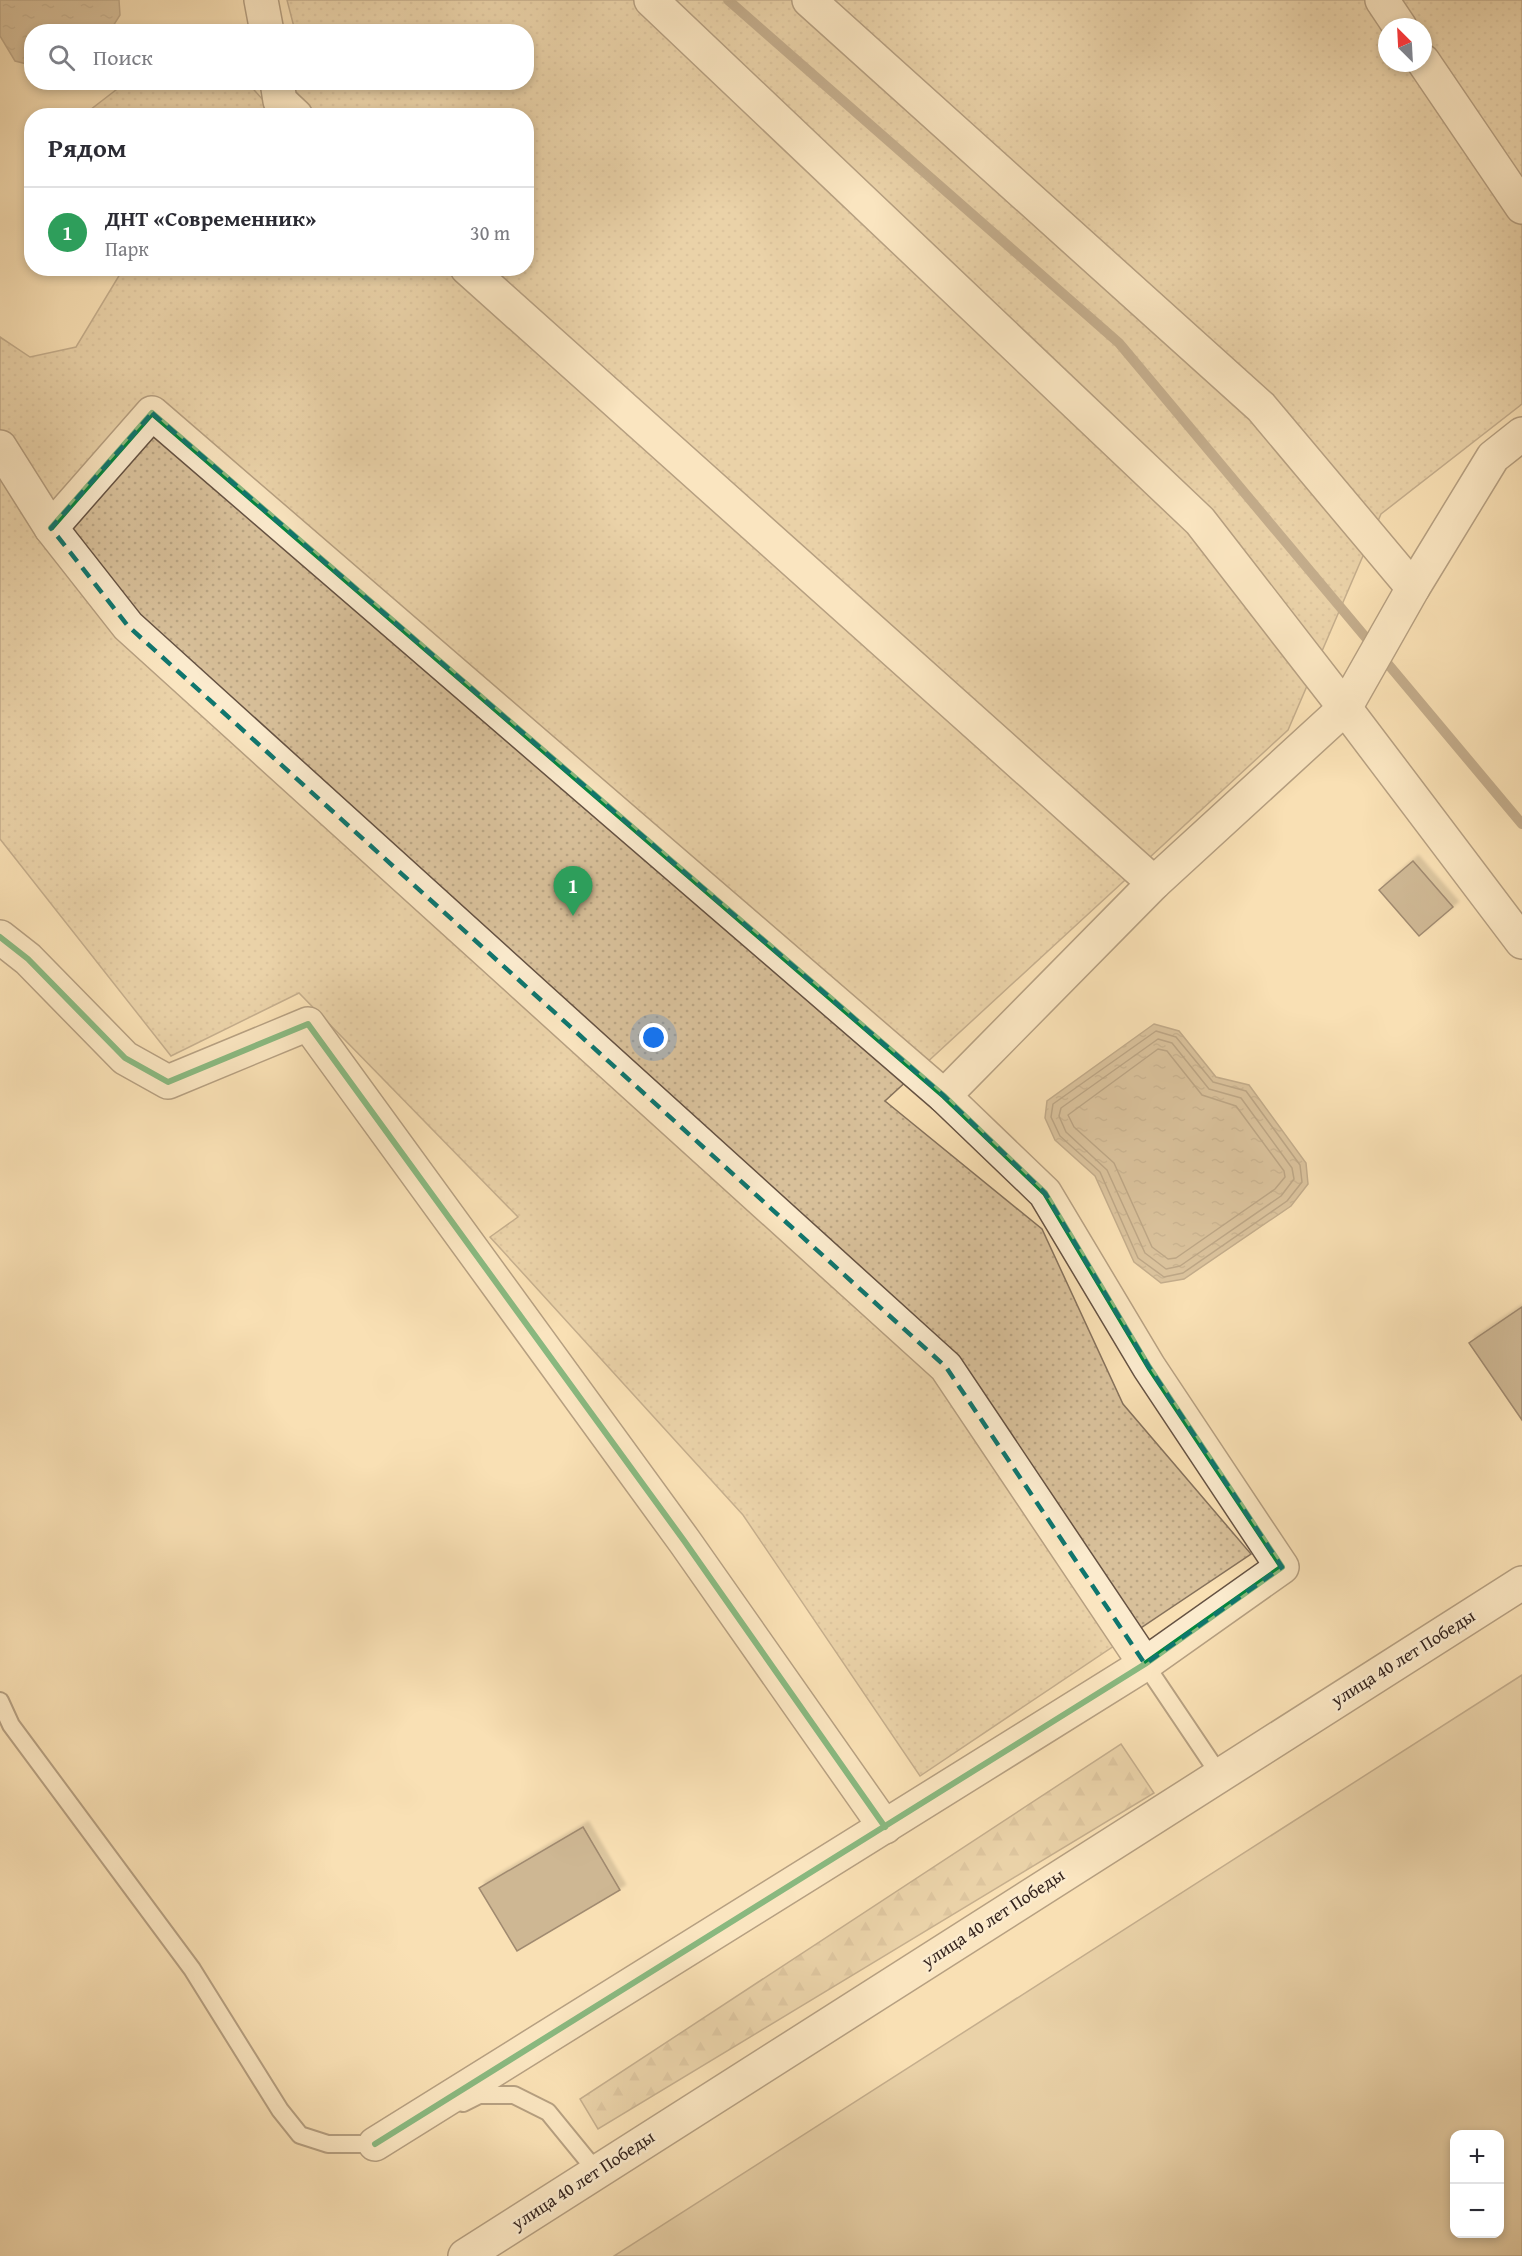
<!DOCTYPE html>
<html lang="ru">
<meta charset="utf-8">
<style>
body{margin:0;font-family:"Gentium Book Plus",serif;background:#f7f7f7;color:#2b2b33}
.controls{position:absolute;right:18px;bottom:18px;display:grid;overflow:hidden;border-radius:12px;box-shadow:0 3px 9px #0003}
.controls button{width:54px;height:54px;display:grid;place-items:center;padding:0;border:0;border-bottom:2px solid #e1e1e2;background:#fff;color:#2b2b33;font:30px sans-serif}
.compass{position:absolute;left:1378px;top:18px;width:54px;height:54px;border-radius:50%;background:#fff;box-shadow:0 3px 9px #0003;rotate:336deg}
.you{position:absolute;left:654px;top:1038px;width:21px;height:21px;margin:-15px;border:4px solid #fff;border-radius:50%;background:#1a73e8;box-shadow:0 0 0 9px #1a73e833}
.badge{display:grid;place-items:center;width:39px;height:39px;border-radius:50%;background:#2563eb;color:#fff;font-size:20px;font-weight:700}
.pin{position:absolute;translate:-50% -50px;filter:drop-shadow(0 2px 3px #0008)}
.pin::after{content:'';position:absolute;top:32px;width:21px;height:18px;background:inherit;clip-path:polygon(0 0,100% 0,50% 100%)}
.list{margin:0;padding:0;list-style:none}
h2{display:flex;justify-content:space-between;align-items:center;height:78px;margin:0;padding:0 24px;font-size:26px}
h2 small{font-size:20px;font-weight:400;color:#7c7c81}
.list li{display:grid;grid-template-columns:39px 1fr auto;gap:18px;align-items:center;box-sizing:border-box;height:90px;padding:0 24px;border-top:2px solid #e1e1e2}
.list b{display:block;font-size:22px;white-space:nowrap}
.list p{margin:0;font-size:20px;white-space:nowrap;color:#7c7c81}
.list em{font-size:20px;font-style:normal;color:#7c7c81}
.icon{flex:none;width:33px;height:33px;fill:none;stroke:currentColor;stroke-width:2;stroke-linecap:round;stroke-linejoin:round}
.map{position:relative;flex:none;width:1522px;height:2256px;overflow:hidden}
.search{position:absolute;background:#fff;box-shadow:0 3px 9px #0003;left:24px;top:24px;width:510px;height:66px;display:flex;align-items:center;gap:15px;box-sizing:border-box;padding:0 21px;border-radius:24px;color:#7c7c81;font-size:22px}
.panel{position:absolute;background:#fff;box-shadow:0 3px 9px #0003;left:24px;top:108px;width:510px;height:168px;border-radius:24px}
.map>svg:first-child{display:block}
.grass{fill:#d8c09a;stroke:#86725c;stroke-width:1.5;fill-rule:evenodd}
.forest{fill:url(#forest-firs);stroke:#86725c;stroke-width:1.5}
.garden{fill:url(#garden-dots);stroke:#86725c;stroke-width:1.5;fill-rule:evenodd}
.water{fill:url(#water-ripples);stroke:#826e59;stroke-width:1.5}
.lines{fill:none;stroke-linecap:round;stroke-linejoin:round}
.shore{stroke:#75624f;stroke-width:1.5}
.stream{stroke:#826e59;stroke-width:10}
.building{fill:#9a856c;stroke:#34231d;stroke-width:1.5;filter:url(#shadow)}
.service-casing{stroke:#655243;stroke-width:20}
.minor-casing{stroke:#655243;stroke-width:36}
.tertiary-casing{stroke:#655243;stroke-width:36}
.service{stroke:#fbebce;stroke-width:16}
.minor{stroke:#fbebce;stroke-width:33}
.tertiary{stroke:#fbebce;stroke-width:33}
.cycleway-casing{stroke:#fbebce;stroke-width:10}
.cycleway{stroke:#00873e;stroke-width:6}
.marked{fill:none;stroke:#0f766e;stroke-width:4.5;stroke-dasharray:12 8;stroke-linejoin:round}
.labels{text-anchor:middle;stroke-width:5;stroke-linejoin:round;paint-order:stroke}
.street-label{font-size:18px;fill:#34231d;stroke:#fbebce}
</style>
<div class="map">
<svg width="1522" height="2256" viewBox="0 0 1522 2256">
<defs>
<pattern id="forest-firs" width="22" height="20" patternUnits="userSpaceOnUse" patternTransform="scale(1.5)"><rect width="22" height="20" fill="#d8c09a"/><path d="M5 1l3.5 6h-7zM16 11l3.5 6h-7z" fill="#baa584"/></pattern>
<pattern id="garden-dots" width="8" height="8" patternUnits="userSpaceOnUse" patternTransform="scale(1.5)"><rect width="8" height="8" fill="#d8c09a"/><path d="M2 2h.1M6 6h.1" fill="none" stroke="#baa584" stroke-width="1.8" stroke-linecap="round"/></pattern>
<pattern id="water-ripples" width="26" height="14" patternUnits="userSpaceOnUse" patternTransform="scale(1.5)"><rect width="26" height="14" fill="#b6a081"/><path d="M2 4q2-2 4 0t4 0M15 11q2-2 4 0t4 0" fill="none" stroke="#958269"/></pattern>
<filter id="shadow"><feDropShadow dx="5.5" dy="-5.5" stdDeviation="1.5" flood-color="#0004"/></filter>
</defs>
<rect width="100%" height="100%" fill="#f9e0b4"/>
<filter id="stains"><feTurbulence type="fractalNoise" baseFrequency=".00333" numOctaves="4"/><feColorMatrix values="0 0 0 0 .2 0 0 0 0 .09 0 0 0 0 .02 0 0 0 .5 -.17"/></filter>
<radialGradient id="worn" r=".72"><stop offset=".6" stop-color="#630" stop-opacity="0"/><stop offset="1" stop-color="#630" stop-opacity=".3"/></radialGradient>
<!-- grass -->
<path class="grass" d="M1522,1675V2256H614ZM1454,2134H1500V2234H1454Z"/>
<!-- forest -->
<path class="forest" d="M1121,1744L1154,1793L598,2129L580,2099Z"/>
<!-- garden -->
<path class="garden" d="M287,0H1522V404L1381,514L1288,730L885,1101L1042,1229L1123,1404L1251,1554L920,1776L743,1515L490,1237L518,1217L299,993L171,1056L0,839V337L30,357L76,347L123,269L526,268V116L92,115L90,110L125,83H248L263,100L279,83L526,82V32L295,31ZM1387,27H1423V63H1387Z"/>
<!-- water -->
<g class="water">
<path d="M0,0H119L120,15L110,31L32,32L31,65L15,61L0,36Z"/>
<path d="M1154,1024L1179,1031L1216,1077L1249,1085L1306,1163L1308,1184L1291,1206L1184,1279L1161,1283L1134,1262L1095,1176L1055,1140L1045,1118L1047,1101Z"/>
</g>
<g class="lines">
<!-- shore -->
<g class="shore">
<path d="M1156,1031L1176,1037L1213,1082L1246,1091L1300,1165L1302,1182L1287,1201L1183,1273L1164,1277L1138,1258L1100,1172L1060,1136L1051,1117L1053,1104Z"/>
<path d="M1158,1039L1172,1043L1209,1089L1241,1098L1292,1168L1294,1179L1281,1196L1180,1266L1166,1269L1145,1253L1107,1170L1066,1132L1059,1116L1061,1108Z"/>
<path d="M1158,1049L1167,1051L1202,1095L1236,1106L1284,1171L1285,1177L1275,1189L1176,1258L1168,1259L1152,1247L1114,1163L1074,1127L1068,1115Z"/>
</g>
<!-- stream -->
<path class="stream" d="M728,0L1119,343L1522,824"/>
</g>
<!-- building -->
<g class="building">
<path d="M1413,861L1453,907L1419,936L1379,890Z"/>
<path d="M1522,1307V1420L1469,1343Z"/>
<path d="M583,1827L620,1890L517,1951L479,1888Z"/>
</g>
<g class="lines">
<!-- service casing -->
<g class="service-casing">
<g id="service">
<path d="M1145,1664L1219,1774"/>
<path d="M0,1701L11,1725L192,1969L280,2110L300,2135L328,2144H375L380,2141"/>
<path d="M463,2103L479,2095H514L548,2112L597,2172"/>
</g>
</g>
<!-- minor casing -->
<g class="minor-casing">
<g id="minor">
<path d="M261,0L267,32"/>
<path d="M651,0L1200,521L1345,708L1522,942"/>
<path d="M809,0L1261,407L1413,588"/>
<path d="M1382,0L1400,27"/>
<path d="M1423,61L1522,207"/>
<path d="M277,82L280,101L296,116"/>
<path d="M467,268L1154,883"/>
<path d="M0,447L51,528L128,626L946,1367L1145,1664"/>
<path d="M51,528L152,413L944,1096L1045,1193L1149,1367L1282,1567L1145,1664L375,2144"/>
<path d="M0,937L28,959L125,1058L168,1082L308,1024L685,1542L885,1827"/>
<path d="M944,1096L1154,883L1345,708L1413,588L1493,457L1522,434"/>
</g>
</g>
<!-- tertiary casing -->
<g class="tertiary-casing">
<path id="tertiary" d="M465,2256L1522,1583"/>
</g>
<!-- service -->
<use href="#service" class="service"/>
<!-- minor -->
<use href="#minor" class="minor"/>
<!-- tertiary -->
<use href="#tertiary" class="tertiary"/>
<!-- cycleway casing -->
<g class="cycleway-casing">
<g id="cycleway">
<path d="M51,528L152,413L944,1096L1045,1193L1149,1367L1282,1567L1145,1664L375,2144"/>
<path d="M0,937L28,959L125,1058L168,1082L308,1024L685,1542L885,1827"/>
</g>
</g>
<!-- cycleway -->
<use href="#cycleway" class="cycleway"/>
</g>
<!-- marked area -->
<path d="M0 0H1522V2256H0ZM152,413L944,1096L1045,1193L1149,1367L1282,1567L1145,1664L946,1367L128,626L51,528Z" fill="#f9e0b4" fill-opacity=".55" fill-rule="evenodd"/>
<path class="marked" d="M152,413L944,1096L1045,1193L1149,1367L1282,1567L1145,1664L946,1367L128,626L51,528Z"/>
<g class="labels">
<!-- street labels -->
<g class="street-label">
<text transform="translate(1403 1658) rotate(-32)" y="6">улица 40 лет Победы</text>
<text transform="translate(993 1918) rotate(-33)" y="6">улица 40 лет Победы</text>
<text transform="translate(583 2180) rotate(-33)" y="6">улица 40 лет Победы</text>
</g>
</g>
<rect width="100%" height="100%" filter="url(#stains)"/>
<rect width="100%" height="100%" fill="url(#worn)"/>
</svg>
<div class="controls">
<button>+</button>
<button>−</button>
</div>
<svg class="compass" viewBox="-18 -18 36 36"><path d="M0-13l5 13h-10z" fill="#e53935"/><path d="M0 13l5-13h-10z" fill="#7c7c81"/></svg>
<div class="you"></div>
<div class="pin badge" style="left:573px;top:916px;background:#2e9e5b">1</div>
<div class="search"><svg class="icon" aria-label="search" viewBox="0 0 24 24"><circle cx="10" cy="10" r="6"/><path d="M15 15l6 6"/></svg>Поиск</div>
<section class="panel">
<h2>Рядом<small></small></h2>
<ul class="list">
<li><span class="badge" style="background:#2e9e5b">1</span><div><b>ДНТ «Современник»</b><p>Парк</p></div><em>30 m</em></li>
</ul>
</section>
</div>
